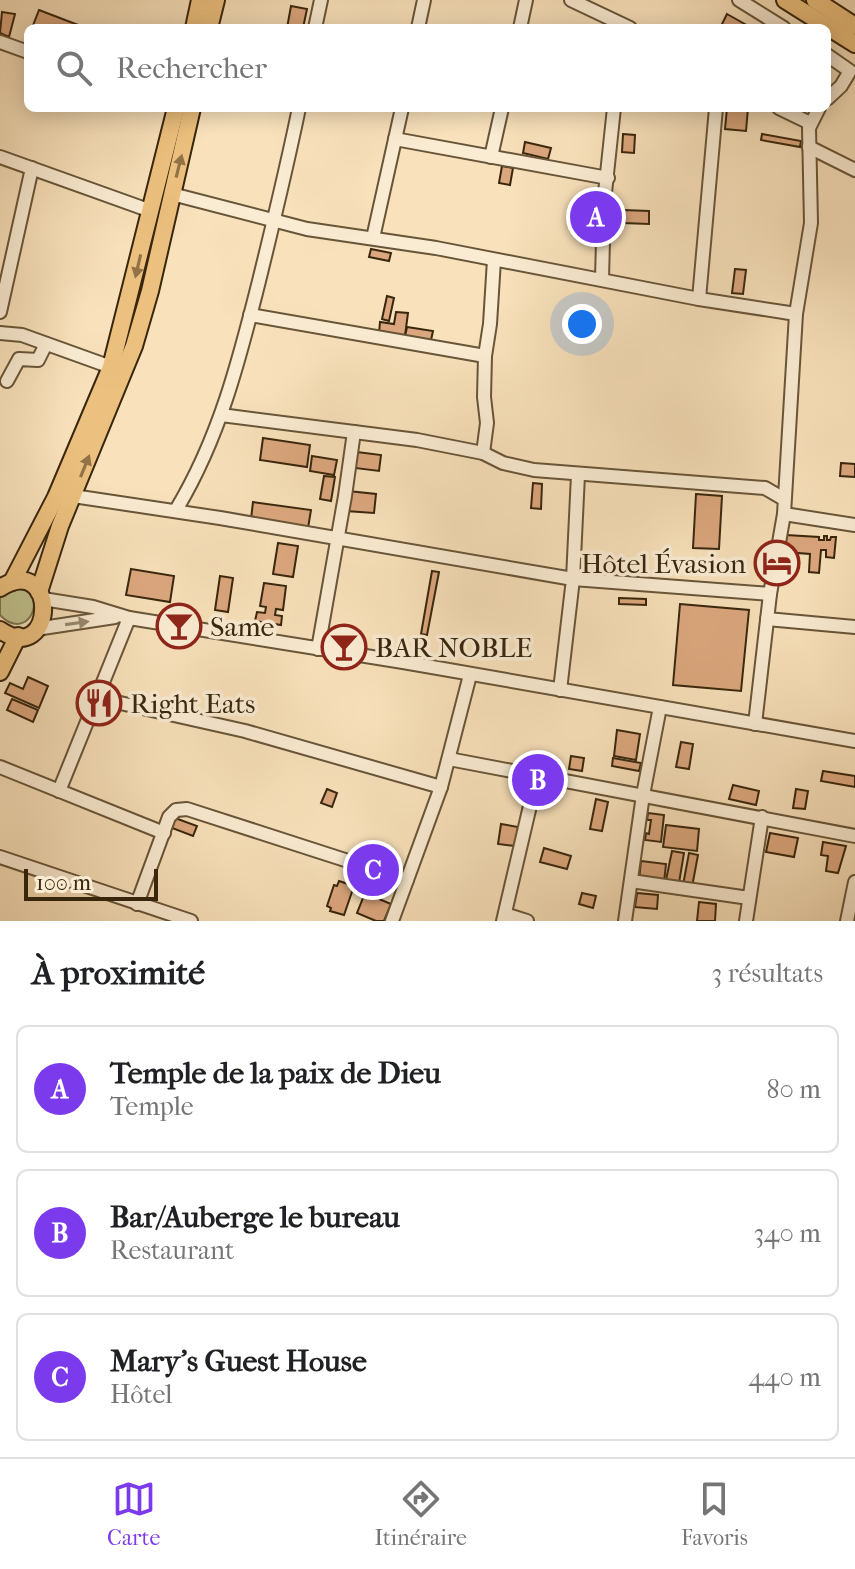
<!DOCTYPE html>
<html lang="fr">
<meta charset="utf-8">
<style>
body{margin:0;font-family:"IM FELL French Canon",serif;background:#f2f2f2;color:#202124}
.scale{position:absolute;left:24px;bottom:20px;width:134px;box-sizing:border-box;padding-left:8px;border:4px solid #38260d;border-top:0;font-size:22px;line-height:28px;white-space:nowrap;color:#38260d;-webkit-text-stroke:6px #faecd3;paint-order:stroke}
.you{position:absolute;left:582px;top:324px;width:28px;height:28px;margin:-20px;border:6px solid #fff;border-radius:50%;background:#1a73e8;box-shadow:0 0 0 12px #1a73e833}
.badge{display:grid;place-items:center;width:52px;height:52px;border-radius:50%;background:#7c3aed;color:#fff;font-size:26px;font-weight:700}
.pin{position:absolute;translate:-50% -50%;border:4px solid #fff;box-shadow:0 2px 8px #0006}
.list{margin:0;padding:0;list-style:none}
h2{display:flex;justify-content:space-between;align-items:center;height:104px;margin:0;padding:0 32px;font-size:34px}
h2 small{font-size:26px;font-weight:400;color:#757577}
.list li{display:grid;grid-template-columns:52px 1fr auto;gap:24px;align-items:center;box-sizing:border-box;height:128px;margin:0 16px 16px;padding:0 16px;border:2px solid #e0e0e0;border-radius:12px}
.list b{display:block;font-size:30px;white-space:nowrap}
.list p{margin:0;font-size:26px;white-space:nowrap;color:#757577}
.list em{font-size:26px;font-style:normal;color:#757577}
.icon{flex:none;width:44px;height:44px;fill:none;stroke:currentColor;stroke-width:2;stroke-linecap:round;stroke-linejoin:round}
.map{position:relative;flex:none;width:855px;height:921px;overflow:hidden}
.search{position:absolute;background:#fff;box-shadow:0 4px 20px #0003;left:24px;right:24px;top:24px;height:88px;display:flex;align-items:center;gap:20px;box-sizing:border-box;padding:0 28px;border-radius:12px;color:#757577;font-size:30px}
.sheet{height:536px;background:#fff}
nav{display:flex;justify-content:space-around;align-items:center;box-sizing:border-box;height:112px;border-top:2px solid #e0e0e0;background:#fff;font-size:22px;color:#757577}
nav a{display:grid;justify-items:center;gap:4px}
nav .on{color:#7c3aed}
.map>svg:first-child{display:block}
.green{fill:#c0c28e;stroke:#7c744e;stroke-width:2}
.building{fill:#dca77e;stroke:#38260d;stroke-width:2}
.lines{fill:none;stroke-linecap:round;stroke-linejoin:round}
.minor-casing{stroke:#685538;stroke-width:16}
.major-casing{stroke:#38260d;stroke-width:20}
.minor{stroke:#faecd3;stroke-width:12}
.major{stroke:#ecc07e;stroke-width:16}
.oneway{fill:#927346}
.oneway2{fill:#998970}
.labels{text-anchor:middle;stroke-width:7;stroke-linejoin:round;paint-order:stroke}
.poi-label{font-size:28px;fill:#38260d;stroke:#faecd3;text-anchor:start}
</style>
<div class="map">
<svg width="855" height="921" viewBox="0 0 855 921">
<rect width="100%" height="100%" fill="#f8e1bb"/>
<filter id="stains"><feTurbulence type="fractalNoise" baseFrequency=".0025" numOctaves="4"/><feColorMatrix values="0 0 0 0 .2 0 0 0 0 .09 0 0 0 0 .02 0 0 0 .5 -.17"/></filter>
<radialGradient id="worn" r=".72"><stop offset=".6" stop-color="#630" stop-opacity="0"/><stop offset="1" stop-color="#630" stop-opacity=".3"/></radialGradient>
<!-- green -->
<path class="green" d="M26,588L34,597C37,620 18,634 0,615V595L3,591Z"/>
<!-- building -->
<g class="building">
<path d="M291,6L307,9L303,28H287Z"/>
<path d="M39,10L86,28H32Z"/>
<path d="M2,12L15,14L9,37L0,33Z"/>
<path d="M727,14L750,27L749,28H729L722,24Z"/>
<path d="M727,108H748L746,131L725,129Z"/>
<path d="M623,134L635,135L634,153L622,152Z"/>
<path d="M762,134L801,141L800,147L761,140Z"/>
<path d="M525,142L551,148L548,159L523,153Z"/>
<path d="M502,166L513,168L510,185L499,183Z"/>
<path d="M623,210L649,211V224L623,223Z"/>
<path d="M371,249L391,253L389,261L369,257Z"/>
<path d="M735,269L746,270L743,294L732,293Z"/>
<path d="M387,296L394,298L389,321L382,319Z"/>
<path d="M396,312L408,313L405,336L379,333L380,322L394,324Z"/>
<path d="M407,327L433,331L431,340L405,336Z"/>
<path d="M263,438L310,445L307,467L260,460Z"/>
<path d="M357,452L381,455L379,471L355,468Z"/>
<path d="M312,456L337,460L334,475L310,471Z"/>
<path d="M841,463L855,464V477L840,476Z"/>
<path d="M324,476L335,477L331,501L320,499Z"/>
<path d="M533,483L542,484L541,509L531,508Z"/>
<path d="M348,491L376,494L374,513L346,511Z"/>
<path d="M696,494L722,496L719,549L693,548Z"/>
<path d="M253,502L311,510L308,528L251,519Z"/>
<path d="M786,535L819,537V540H824V536H827V540H830L831,537H836L834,558L826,557V550H821L819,573L809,572L810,554L785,552Z"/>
<path d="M278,543L298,546L293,577L273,574Z"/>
<path d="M131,569L174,576L170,602L126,595Z"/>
<path d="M432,571L439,572L427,635L421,634Z"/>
<path d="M220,576L233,578L228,612L215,610Z"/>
<path d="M264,583L286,586L283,610L276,609L275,615L282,616L281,625L255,621L257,612L265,613L266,607L260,606Z"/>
<path d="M619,598L646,599V605L619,604Z"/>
<path d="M680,604L749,610L741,691L673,685Z"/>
<path d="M28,677L48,686L39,708L5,693L10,683L23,689Z"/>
<path d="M12,699L38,710L33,722L7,710Z"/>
<path d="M617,730L640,734L636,760L614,756Z"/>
<path d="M681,742L693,744L689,769L676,767Z"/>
<path d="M571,756L584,758L582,771L569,769Z"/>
<path d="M613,758L641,763L639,771L612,766Z"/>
<path d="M823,771L855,776V787L821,781Z"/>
<path d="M733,785L759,791L756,805L729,799Z"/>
<path d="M327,789L337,793L332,807L321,803Z"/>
<path d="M796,789L808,791L805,809L793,808Z"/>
<path d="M596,799L608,802L602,831L590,829Z"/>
<path d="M648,813L664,815L661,842L645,840L646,833L649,834L651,820H647Z"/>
<path d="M175,818L197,826L193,836L172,828Z"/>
<path d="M501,824L518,827L515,846L498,844Z"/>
<path d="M666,825L699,829L697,851L663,847Z"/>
<path d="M770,833L798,838L794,857L766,852Z"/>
<path d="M823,842L846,846L838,873L826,871L828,856L821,855Z"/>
<path d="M544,848L571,856L567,869L540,862Z"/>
<path d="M672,851L684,853L679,883L666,880Z"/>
<path d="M689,853L698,855L692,887L683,885Z"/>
<path d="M641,861L666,864L664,882L639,880Z"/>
<path d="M339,881L354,886L344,915L330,911L331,908L327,906L334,885L337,886Z"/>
<path d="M365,893L391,904L384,921H376L357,913Z"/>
<path d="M582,893L596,896L593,908L579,904Z"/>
<path d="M637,893L658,895L657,909L635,907Z"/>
<path d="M699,902L716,904L715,921H697Z"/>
</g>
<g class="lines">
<!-- minor casing -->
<g class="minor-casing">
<g id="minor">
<path d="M571,0L630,28"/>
<path d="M739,0L784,28"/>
<path d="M315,28L321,0"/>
<path d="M418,28L424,0"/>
<path d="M520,28L526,0"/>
<path d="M0,42L28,52"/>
<path d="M827,55L850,71L841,86L827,99"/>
<path d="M779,108L810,123"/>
<path d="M395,139L608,178"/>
<path d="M809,147L855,170"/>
<path d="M0,157L151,211"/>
<path d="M491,157L502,108"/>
<path d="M172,194L307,229L436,248L699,299L796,314"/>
<path d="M373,238L402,108"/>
<path d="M602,279L604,202L614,108"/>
<path d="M699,299L716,108"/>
<path d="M0,312L32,168"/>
<path d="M250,315L485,356"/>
<path d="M0,333L22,335L111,367"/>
<path d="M7,381L19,359L38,360L46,344"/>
<path d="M221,415L417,440L483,453L503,463L534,470L765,488L784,499"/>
<path d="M483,453L487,423L484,397L485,356L490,324L494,260"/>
<path d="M578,475L573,579L770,594"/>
<path d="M73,496L220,518L573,579L560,690"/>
<path d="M176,510C219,439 239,361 259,281C273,224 287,166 299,108"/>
<path d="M784,514L855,525"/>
<path d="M43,599L93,607L129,618L403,662L855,741"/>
<path d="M767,619L855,627"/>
<path d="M36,629L115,617"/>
<path d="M318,649L345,496L354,432"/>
<path d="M98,698L245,731L441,787"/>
<path d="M755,724L770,594L784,514L796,314L811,223L809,128L819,108"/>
<path d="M449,759L855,836"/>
<path d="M0,767L164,833"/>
<path d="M59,791L129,618"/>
<path d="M0,857L191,921"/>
<path d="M631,881L749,898"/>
<path d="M137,904L169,817L176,810L187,809L407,880"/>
<path d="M505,914L527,921"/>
<path d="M392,921L441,787L470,675"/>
<path d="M503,921L537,776"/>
<path d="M625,921L643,795L660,707"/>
<path d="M746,921L762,817"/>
<path d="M847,921L855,882"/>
</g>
</g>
<!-- major casing -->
<g class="major-casing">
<g id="major">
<path d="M785,0L855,44"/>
<path d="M815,0L855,26"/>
<path d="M194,28L200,0"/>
<path d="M209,28L216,0"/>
<path d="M12,582L56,497L111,367L176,108"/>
<path d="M0,588C59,551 56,668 0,630"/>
<path d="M39,592L60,526L134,346L150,291L192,108"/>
<path d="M0,672L18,636"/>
</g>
</g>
<!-- minor -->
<use href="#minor" class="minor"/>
<!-- major -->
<use href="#major" class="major"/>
</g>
<!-- one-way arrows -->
<defs><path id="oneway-solid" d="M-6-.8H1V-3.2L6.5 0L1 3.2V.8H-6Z" transform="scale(2)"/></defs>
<g class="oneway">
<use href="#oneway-solid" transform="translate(179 166) rotate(-76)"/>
<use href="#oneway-solid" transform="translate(138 266) rotate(103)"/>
<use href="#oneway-solid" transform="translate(85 466) rotate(-68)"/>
</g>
<use class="oneway2" href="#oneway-solid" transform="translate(77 623) rotate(-8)"/>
<!-- icons -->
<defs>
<g id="hotel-ring" transform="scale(2.3)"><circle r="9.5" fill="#faecd3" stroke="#8f2418" stroke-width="1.5"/><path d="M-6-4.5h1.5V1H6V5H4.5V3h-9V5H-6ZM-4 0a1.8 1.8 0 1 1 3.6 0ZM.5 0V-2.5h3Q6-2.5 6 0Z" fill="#8f2418"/></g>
<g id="bar-ring" transform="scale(2.3)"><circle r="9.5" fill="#faecd3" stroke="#8f2418" stroke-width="1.5"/><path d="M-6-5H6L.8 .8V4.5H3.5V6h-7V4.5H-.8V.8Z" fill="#8f2418"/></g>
<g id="restaurant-ring" transform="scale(2.3)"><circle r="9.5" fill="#faecd3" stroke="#8f2418" stroke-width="1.5"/><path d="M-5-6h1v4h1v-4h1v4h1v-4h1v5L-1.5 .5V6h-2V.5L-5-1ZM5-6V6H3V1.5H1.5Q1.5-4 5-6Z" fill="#8f2418"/></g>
</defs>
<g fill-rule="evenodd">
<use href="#hotel-ring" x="777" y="563"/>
<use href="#bar-ring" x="179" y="626"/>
<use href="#bar-ring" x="344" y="647"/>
<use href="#restaurant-ring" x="99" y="703"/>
</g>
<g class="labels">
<!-- poi labels -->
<g class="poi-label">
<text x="746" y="573" text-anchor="end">Hôtel Évasion</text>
<text x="210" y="636">Same</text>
<text x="375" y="657">BAR NOBLE</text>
<text x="130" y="713">Right Eats</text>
</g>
</g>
<rect width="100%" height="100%" filter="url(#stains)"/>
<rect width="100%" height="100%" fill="url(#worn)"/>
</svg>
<div class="scale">100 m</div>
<div class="you"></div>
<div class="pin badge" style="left:596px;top:217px">A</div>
<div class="pin badge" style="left:538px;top:780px">B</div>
<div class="pin badge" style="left:373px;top:870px">C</div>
<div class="search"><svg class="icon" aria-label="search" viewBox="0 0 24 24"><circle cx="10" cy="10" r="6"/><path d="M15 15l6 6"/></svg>Rechercher</div>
</div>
<section class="sheet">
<h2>À proximité<small>3 résultats</small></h2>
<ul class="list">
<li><span class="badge">A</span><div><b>Temple de la paix de Dieu</b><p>Temple</p></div><em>80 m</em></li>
<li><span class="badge">B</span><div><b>Bar/Auberge le bureau</b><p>Restaurant</p></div><em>340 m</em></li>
<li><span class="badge">C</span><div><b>Mary's Guest House</b><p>Hôtel</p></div><em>440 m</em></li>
</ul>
</section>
<nav>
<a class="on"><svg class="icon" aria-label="map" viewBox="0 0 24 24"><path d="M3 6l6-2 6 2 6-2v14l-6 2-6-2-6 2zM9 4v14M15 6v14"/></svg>Carte</a>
<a><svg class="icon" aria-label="directions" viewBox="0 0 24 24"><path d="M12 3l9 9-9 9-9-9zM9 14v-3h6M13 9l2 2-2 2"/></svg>Itinéraire</a>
<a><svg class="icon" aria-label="saved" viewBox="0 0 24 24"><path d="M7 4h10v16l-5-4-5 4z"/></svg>Favoris</a>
</nav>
